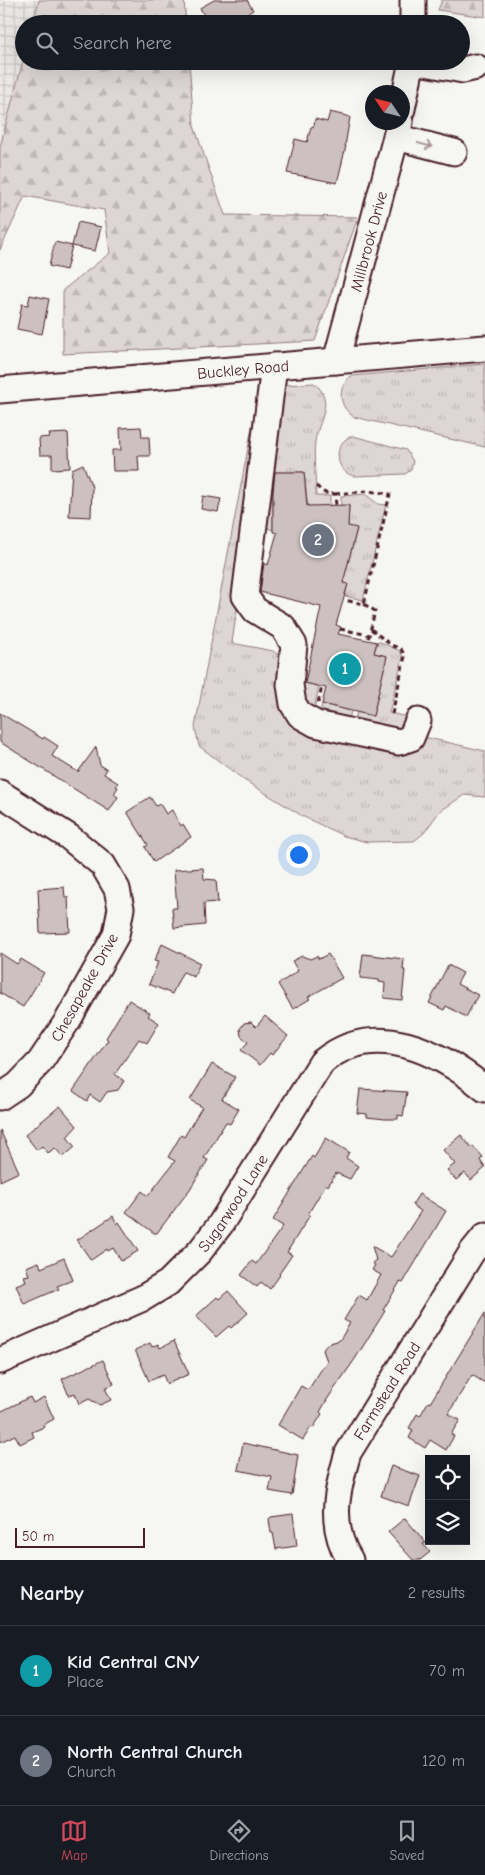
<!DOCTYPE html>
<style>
body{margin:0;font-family:"Comic Neue",sans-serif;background:#242831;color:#f1f3f6}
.controls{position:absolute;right:15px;bottom:15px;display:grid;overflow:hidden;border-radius:0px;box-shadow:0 5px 20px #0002}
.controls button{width:45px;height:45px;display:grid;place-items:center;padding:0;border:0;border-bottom:1px solid #363941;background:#171b24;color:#f1f3f6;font:25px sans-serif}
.compass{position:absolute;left:365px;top:85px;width:45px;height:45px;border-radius:50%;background:#171b24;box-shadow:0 5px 20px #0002;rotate:305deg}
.scale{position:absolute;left:15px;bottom:12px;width:130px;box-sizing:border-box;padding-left:5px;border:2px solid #4a1f2b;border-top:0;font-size:14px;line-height:18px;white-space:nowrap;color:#4a1f2b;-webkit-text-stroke:4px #f6f6f2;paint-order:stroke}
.you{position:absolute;left:298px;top:854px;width:18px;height:18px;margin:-12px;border:4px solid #fff;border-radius:50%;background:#1a73e8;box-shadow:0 0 0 8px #1a73e833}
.badge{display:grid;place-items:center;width:32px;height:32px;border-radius:50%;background:#d1495b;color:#fff;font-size:16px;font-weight:700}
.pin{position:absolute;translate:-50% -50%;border:2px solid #fff;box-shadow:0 1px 5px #0006}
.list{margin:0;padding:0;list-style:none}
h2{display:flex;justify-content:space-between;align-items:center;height:65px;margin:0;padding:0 20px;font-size:21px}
h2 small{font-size:16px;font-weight:400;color:#9ea1a6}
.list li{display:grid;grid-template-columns:32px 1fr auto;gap:15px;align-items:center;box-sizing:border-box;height:90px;padding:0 20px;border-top:1px solid #363941}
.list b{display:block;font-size:19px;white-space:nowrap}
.list p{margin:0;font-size:16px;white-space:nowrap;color:#9ea1a6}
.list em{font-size:16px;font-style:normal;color:#9ea1a6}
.icon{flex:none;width:28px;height:28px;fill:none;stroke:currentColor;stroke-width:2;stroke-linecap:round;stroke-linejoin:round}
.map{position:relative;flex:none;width:485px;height:1560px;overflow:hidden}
.search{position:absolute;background:#171b24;box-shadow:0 5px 20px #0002;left:15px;right:15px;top:15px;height:55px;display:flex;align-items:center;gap:12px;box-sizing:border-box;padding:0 18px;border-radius:28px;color:#9ea1a6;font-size:19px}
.sheet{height:245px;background:#171b24}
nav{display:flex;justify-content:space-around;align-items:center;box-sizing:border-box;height:70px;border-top:1px solid #363941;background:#171b24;font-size:14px;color:#9ea1a6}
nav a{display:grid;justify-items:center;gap:2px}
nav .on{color:#d1495b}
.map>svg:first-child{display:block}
.industrial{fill:url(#industrial-grid)}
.grass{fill:url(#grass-tufts);stroke:#947a80}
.forest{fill:url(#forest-firs);stroke:#947a80}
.building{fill:#ccc1c0;stroke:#4a1f2b}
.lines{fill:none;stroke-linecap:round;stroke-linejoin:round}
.minor-casing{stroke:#4a1f2b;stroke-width:29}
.path{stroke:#4a1f2b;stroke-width:3;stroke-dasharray:5 4;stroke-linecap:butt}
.minor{stroke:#f6f6f2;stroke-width:25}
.oneway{stroke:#a99598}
.labels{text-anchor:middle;stroke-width:4.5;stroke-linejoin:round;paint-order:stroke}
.street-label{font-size:16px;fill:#4a1f2b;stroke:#f6f6f2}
</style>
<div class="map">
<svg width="485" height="1560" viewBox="0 0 485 1560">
<defs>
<pattern id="industrial-grid" width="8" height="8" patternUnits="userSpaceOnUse" patternTransform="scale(1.25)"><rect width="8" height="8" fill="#e9e6e3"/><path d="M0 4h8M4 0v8" fill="none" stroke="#c9c5c3"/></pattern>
<pattern id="grass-tufts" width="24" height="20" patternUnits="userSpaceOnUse" patternTransform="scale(1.25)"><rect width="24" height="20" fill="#ddd6d5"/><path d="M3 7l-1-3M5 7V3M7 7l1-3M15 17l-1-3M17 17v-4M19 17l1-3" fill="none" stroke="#bfb7b7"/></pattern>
<pattern id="forest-firs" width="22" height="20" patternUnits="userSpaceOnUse" patternTransform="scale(1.25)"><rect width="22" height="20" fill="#ddd6d5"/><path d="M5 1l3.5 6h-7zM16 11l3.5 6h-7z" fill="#bfb7b7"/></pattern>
</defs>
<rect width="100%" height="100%" fill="#f6f6f2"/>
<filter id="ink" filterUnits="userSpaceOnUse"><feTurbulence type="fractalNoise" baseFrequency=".02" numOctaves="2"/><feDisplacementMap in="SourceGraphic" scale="10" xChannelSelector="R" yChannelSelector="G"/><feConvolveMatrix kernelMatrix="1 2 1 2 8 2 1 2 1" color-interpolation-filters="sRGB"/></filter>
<g filter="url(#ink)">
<!-- industrial -->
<path class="industrial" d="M0,0H39L33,24H24V57L0,147Z"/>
<!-- grass -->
<g class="grass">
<path d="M485,364V447L354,417C339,407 336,389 351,376Z"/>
<path d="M314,383C336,400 318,422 315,441C313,459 316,479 316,496H330V506L308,509L304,472H273V530L262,526L281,389L286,385Z"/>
<path d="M260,385L249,526L232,643L273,651L280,656L279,692L393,749L415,750L421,748L424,737L485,751V797L464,795L439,812L424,833L414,841L367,842L344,836L304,817L244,780L199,746L195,727Z"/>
<path d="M353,436L406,450L413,461L411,470L405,474L354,476C334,472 332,441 353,436Z"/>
<path d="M365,494L378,504L386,505L363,600L345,596L348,584L343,583L357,529L348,526L349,506H341V496Z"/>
<path d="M378,641L400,651L403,657L389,713L408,717L399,730L354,724L357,712L373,716L387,656L374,653Z"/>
<path d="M299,682L319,686L313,714L297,690Z"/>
<path d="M322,704L351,711L348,723L319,716Z"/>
</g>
<!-- forest -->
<g class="forest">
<path d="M39,0H184L186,24H33Z"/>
<path d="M442,0H485V17L438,10Z"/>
<path d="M24,57V61H189L194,126L225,215L358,217L315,341L63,354V290L110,253L104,210L25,196L0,250V147Z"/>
</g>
<!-- building -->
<g class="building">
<path d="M214,0H247L253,10L231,24H209L200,8Z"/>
<path d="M330,112L350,117L345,146H346L337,183L287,173L295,139L307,142L311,127L314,126L315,119L327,122Z"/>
<path d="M78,222L101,227L95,251L72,246Z"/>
<path d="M55,242L72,246L66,270L49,266Z"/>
<path d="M30,295L49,299L42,334L17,329L22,304L28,305Z"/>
<path d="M141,427L142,437H149L150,456H138L139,471H113L112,450H121L120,428Z"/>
<path d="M68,433L70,468L52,469V455H40L39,438L50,437L49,434Z"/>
<path d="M83,464L92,487L91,517L69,516L72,469Z"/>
<path d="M275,472H304L307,506L349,505L348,526L357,528L343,583L348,584L336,625L341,627L338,634L377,642L374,653L387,656L373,716L322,704L326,688L305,683L321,607L260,592L264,563L268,565L277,533L273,532V492Z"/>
<path d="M203,496L221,499L218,512L201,509Z"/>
<path d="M0,713L43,739L44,737L58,746L52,756L78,772L96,747L100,765L107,769L104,774L118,783L116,786L118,787L114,794L118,797L109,811L0,742Z"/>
<path d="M150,797L156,806L160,804L166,814L172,810L181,826L183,824L191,837L154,862L145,847L148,845L127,812Z"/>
<path d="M203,868L204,879L216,880L218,902L204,903L205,925L174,928L172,908H177L174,870Z"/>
<path d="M64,887L65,897H68L70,932L40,933L38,889Z"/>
<path d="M162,944L200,963L194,977L184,972L182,973L172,994L149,984L158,962L154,961Z"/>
<path d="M0,953L17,964L21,959L44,973L23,1007L0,993Z"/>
<path d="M328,954L342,978L308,997L310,999L293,1009L278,984L298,971L292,961L302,956L310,959L317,956L319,959Z"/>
<path d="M363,954L404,959L403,970H405L402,1000L384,998L385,983L379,982V980L360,978Z"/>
<path d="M448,965L463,973L457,984L478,995L466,1017L446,1006L444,1010L429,1003Z"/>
<path d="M129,1000L150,1013L148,1016L159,1023L147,1043L139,1039L115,1074L124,1081L118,1090L107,1092L100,1102L90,1095L87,1101L73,1091L108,1040L106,1038Z"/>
<path d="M265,1016L288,1036L272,1055L270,1053L260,1065L241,1050L248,1042L241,1036L240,1029L244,1023L251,1022L256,1027Z"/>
<path d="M212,1064L235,1077L222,1099L239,1109L230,1124L226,1122L204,1158L208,1160L190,1189L157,1233H154L126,1212L142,1191L148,1196L175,1161L168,1157L181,1135L184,1137L202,1107L190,1100Z"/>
<path d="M360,1089L407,1092L403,1116L398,1115V1119H385L367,1117V1114L357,1113Z"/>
<path d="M60,1106L77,1126L67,1137L75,1147L63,1157L55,1148L48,1153L42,1146L37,1150L25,1135Z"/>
<path d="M0,1130L19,1172L0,1181Z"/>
<path d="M461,1135L471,1147L473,1146L483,1157L480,1160L485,1168L471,1180L465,1173L456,1180L447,1170L455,1164L443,1150Z"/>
<path d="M326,1138L349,1152L346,1158L358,1166L350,1179L336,1173L328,1186L326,1184L308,1214L310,1215L287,1252L292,1255L279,1274L280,1275L270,1289L261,1282L257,1287L241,1275L252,1261L256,1264L283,1226L273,1220L312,1156L314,1158Z"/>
<path d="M419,1194L446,1211L403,1283L400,1282L383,1310L385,1311L355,1359L328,1398L320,1412L322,1414L313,1428L311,1427L303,1440L278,1425L301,1386L308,1390L327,1361L323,1350L327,1344L340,1340L350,1323L344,1320L359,1295L367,1300L381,1275L372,1270L375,1265L372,1263L376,1260L372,1246L391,1257L421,1211L412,1205Z"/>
<path d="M113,1216L117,1224L119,1222L138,1251L121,1261L113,1248L108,1251L107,1249L91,1260L77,1240Z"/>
<path d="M64,1258L73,1280L57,1286L59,1289L24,1304L16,1285L26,1281L24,1276L29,1275L26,1267L39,1262L41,1268Z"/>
<path d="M228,1291L248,1313L231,1328L229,1326L216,1337L196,1316L217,1297L219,1299Z"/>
<path d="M485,1313V1383L472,1375L448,1414L460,1420L451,1434L454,1436L446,1450L430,1440L425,1448L409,1438L413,1430L409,1428L417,1414L420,1416L428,1402L430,1403Z"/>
<path d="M174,1341L189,1374L167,1384L163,1375L149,1381L135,1350L150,1343L152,1347L158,1344L160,1348Z"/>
<path d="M103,1360L114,1384L105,1388L111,1400L100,1405L89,1399L79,1404L75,1393L69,1396L62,1379Z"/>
<path d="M30,1397L33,1403L44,1397L54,1419L43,1425L44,1427L32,1432L34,1437L20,1444L15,1435L0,1442V1412Z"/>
<path d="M243,1443L298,1455L292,1495L269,1491L272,1477L238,1470Z"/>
<path d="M391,1466L420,1476L409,1506L381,1496Z"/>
<path d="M293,1514L297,1546L276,1549L273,1533H271L269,1519L271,1517Z"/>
<path d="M405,1518L426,1543L423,1544L430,1552L420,1560H413L388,1532Z"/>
</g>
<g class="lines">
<!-- minor casing -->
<g class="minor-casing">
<g id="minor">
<path d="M413,0V24"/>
<path d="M414,61L463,70L476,67"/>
<path d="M402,109L412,61"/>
<path d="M396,137L454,152"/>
<path id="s1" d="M336,361L400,122"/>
<path d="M274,366L245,596L255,610L283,627L294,645L290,685L293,704L300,715L316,724L399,742L411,738L418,721"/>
<path id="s2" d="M0,390L485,348"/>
<path d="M0,793L69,837L103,865L117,889L121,908L116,935L68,1020L40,1062L18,1085L0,1097"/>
<path id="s3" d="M0,1361L143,1298L168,1283L200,1251L220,1225L322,1062C375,1018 440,1052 485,1089"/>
<path id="s4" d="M350,1560C328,1525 337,1490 348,1453L472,1252L485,1236"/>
</g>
</g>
<!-- path -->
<g class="path">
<path d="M316,486L325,493L335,494L336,506"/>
<path d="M335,494L368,491L390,494L364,604L344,600"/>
<path d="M364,604L375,611L368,640"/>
<path d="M340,629L369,635"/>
<path d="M371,629L391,645L401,649L405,656L392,714"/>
<path d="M318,703L322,687"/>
</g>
<!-- minor -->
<use href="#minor" class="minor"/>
</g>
<!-- one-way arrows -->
<defs><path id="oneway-shaft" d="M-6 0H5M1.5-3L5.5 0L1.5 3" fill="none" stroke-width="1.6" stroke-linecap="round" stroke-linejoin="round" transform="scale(1.25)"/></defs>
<use class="oneway" href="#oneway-shaft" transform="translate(425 145) rotate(15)"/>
</g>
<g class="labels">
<!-- street labels -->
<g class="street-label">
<text dy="6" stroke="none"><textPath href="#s1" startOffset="124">Millbrook Drive</textPath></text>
<text dy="6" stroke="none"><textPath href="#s2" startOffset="244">Buckley Road</textPath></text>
<text transform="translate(84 987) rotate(-61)" y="6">Chesapeake Drive</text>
<text dy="6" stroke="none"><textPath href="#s3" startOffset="289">Sugarwood Lane</textPath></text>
<text dy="6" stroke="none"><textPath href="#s4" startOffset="184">Farmstead Road</textPath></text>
</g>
</g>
</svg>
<div class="controls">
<button><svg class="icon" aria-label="locate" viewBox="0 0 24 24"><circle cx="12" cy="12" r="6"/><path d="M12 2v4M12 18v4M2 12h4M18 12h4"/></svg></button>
<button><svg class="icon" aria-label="layers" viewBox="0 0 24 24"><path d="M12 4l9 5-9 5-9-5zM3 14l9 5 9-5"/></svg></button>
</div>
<svg class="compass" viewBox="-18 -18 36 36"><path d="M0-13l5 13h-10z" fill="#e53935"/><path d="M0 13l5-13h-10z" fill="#9ea1a6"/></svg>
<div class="scale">50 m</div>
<div class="you"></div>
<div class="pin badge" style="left:345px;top:669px;background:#0f9aa8">1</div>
<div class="pin badge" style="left:318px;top:540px;background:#6b7280">2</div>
<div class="search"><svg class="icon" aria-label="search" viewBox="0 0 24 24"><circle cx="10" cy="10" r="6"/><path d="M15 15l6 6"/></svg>Search here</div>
</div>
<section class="sheet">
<h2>Nearby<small>2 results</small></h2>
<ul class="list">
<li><span class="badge" style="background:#0f9aa8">1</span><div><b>Kid Central CNY</b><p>Place</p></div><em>70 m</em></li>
<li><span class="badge" style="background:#6b7280">2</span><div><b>North Central Church</b><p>Church</p></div><em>120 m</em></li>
</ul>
</section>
<nav>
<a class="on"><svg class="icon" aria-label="map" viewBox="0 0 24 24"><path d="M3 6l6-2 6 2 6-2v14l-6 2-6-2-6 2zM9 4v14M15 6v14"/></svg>Map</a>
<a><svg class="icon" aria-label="directions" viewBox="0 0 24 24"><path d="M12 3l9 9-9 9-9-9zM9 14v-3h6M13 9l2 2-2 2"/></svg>Directions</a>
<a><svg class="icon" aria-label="saved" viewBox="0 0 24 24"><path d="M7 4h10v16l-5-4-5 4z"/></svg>Saved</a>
</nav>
